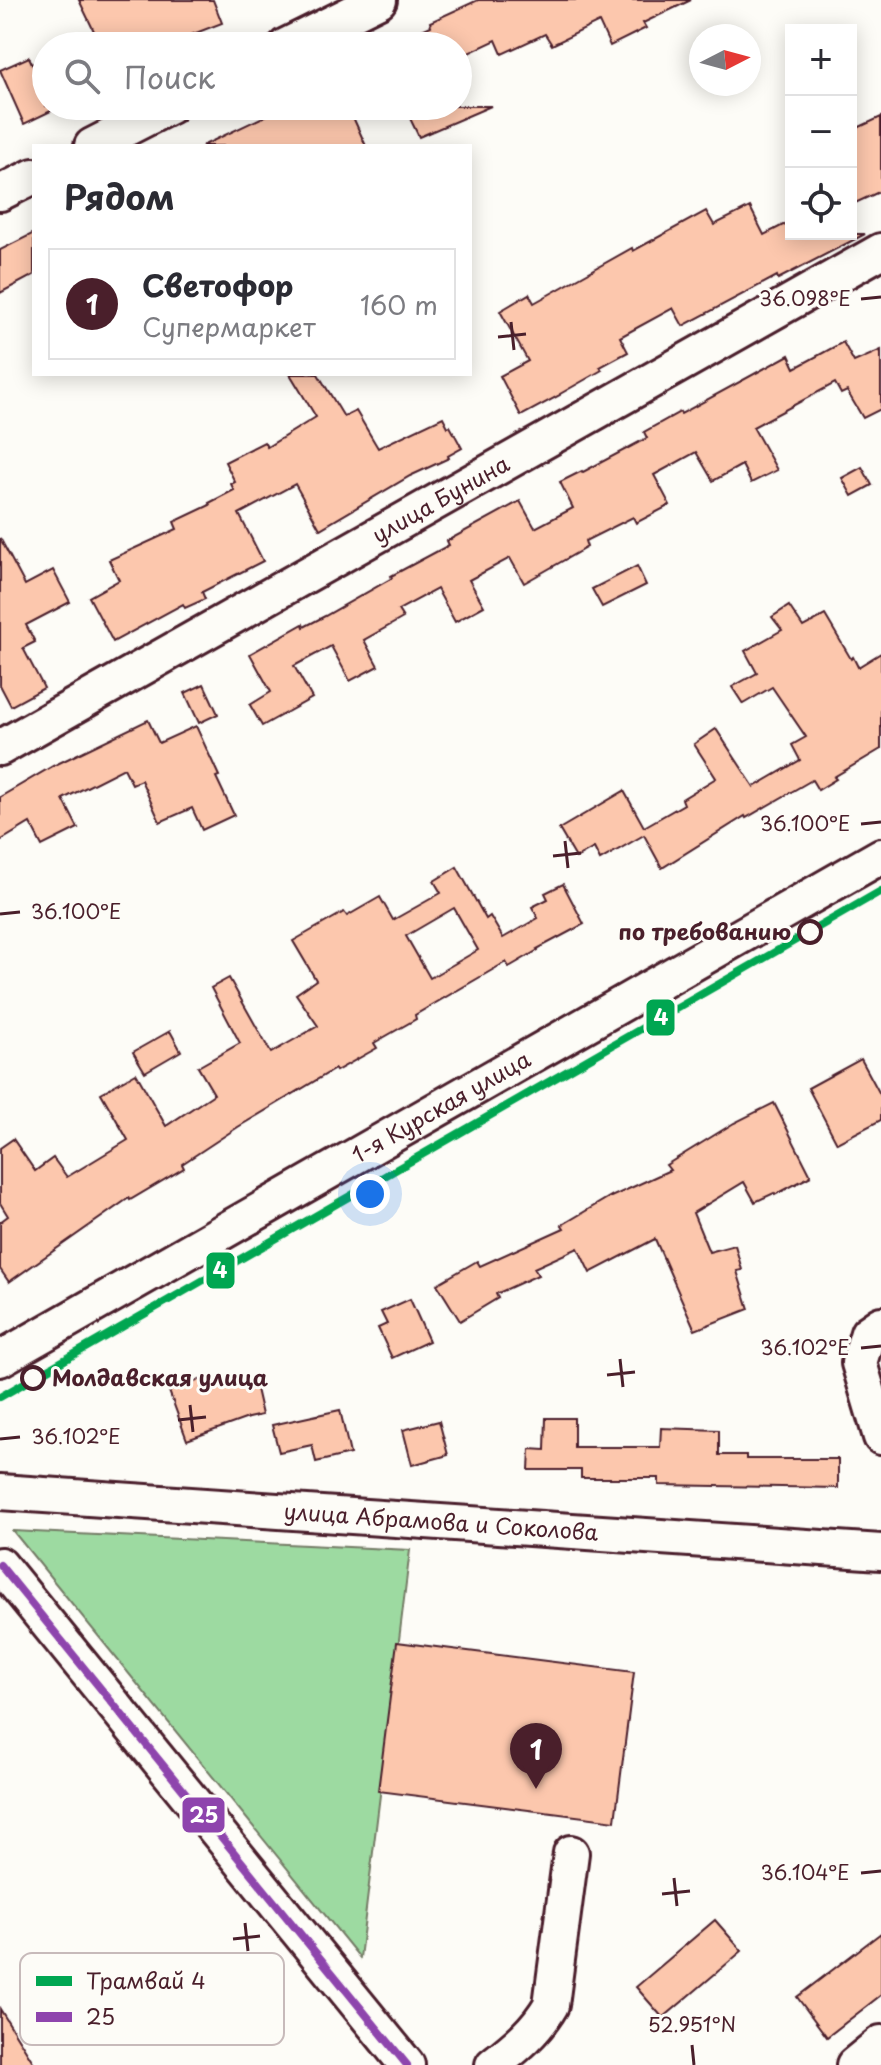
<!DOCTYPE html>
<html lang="ru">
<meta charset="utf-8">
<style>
body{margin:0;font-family:"Playpen Sans",sans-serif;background:#f7f7f7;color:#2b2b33}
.controls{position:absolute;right:24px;top:24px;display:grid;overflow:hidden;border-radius:0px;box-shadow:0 4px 20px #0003}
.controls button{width:72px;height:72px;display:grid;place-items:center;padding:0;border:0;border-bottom:2px solid #e1e1e2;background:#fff;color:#2b2b33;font:40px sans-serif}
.compass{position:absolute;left:689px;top:24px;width:72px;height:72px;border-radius:50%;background:#fff;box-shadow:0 4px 20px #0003;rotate:84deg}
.you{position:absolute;left:370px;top:1194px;width:28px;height:28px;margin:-20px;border:6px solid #fff;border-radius:50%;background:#1a73e8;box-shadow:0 0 0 12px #1a73e833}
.badge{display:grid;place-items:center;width:52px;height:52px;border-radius:50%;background:#4a1f2b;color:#fff;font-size:26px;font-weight:700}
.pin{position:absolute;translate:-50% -66px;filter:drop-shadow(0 2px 4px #0008)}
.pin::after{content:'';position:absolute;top:42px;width:28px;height:24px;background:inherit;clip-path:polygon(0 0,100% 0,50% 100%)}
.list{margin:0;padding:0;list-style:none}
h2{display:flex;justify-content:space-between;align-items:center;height:104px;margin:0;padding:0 32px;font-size:34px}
h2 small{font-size:26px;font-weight:400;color:#7c7c81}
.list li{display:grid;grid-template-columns:52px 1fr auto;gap:24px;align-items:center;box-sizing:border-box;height:112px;margin:0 16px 16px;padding:0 16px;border:2px solid #e1e1e2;border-radius:0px}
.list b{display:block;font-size:30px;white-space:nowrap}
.list p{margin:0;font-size:26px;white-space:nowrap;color:#7c7c81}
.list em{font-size:26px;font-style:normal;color:#7c7c81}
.icon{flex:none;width:44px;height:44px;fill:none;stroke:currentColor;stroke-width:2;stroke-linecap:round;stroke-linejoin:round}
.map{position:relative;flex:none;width:881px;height:2065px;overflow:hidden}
.search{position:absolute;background:#fff;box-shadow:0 4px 20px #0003;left:32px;top:32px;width:440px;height:88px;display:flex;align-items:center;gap:20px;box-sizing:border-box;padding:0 28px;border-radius:44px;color:#7c7c81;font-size:30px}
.panel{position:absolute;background:#fff;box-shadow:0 4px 20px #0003;left:32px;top:144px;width:440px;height:232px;border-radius:0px}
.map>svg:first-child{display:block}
.green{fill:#9ddaa1;stroke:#747c66;stroke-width:2}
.building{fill:#fcc7ad;stroke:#4a1f2b;stroke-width:2;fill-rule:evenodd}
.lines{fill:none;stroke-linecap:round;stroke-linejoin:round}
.minor-casing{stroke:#4a1f2b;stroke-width:40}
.minor{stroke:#fdfcf7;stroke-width:34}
.bus-1-casing{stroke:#fdfcf7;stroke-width:14}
.bus-1{stroke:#8e44ad;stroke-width:8}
.tram-1-casing{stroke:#fdfcf7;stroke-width:14}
.tram-1{stroke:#00a651;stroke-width:8}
.ticks{fill:none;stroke:#4a1f2b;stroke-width:3}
.stop-dot{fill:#fdfcf7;stroke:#4a1f2b;stroke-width:4}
.labels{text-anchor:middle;stroke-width:6;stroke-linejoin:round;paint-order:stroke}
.street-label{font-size:22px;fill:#4a1f2b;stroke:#fdfcf7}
.stop-label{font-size:22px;font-weight:bold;fill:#4a1f2b;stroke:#fdfcf7;text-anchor:end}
.key{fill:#fdfcf7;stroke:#c7baba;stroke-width:2}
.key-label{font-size:22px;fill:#4a1f2b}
.ticks-label{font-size:20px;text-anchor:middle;fill:#4a1f2b;stroke:#fdfcf7;stroke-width:6;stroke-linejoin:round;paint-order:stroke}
.line-badge{stroke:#fdfcf7;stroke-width:3}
.badge-label{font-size:22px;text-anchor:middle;font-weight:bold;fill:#fff}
</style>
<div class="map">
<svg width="881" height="2065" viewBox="0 0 881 2065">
<rect width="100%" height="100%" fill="#fdfcf7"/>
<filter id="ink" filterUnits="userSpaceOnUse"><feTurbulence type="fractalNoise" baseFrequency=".0125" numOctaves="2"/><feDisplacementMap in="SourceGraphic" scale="16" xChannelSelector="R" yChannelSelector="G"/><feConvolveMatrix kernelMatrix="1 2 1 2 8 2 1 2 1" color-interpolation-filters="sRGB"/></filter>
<g filter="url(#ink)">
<!-- green -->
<path class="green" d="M13,1531L410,1550L360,1958Z"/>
<!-- building -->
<g class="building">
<path d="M79,0H213L222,23L162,46H61L94,31Z"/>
<path d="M478,0H691L643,23L646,28L610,46L599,22L552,45L545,34L502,54L496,40L458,58V46H386L431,26L430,22Z"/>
<path d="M29,57L46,94V106H51L53,110L24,124L0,70Z"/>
<path d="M286,106H348L366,146H202Z"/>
<path d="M404,106H491L419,137Z"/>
<path d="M881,117V191L851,205V131Z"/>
<path d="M750,207L764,235L791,221V234H865L778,279L777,276L683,326L673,308L620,337L628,352L600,367L602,370L560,394V395L521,416L500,376L528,361L500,311L529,294L534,303L632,248L633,251L706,211L714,225Z"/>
<path d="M34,233V275L0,293V250Z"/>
<path d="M843,342L854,362L881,350V409L863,418L847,391L841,394L835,383L753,427L777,470L751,483L742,465L713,481L696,452L654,475L670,505L636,523L633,517L585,541L587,547L524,583L510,558L469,580L484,606L455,622L437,589L398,610L403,618L364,640L378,666L350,681L331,646L294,666L312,698L262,726L250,705L271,692L250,654L303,624L304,627L325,616L392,578L391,576L449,545L447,541L520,501L535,528L573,508L560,482L582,471L583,472L647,438L644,432L680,412L681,414L789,355L795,368Z"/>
<path d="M290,374H318L344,417L356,411L378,448L443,417L448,427L450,426L462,448L448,456L449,458L410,476L320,529L295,484L239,514L263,561L202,592L205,599L185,608L183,604L113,642L89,597L119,580L109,560L177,529L174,522L210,505L209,503L234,490L231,484L235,482L225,462L264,442L267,447L316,417Z"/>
<path d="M862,467L872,485L852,496L842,478Z"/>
<path d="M0,538L25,585L53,570L70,602L26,625L35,642L23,648L44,688L11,706L0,685Z"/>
<path d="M637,566L646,585L602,607L592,589Z"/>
<path d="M789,606L803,627L825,615L851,659L853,657L858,667L881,653V749L834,777L836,779L818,790L812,780L746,818L745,816L662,868L644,835L600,860L594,848L576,858L559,829L624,791L644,827L684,804L682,799L716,778L694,744L716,729L754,787L800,760L792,745L806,737L772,687L743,704L732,687L757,673L745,651L782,630L772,617Z"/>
<path d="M204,684L218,714L199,723L185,693Z"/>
<path d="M148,720L159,743L196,726L219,776L216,777L234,815L202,830L192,808L160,822L141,780L132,784L124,768L63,799L78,828L42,846L30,823L0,841V797L53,766Z"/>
<path d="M457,867L486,919L490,916L503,938L538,918L532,907L548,899L545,893L563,884L584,924L537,949L538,950L509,967L506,962L415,1015L416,1019L374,1043L377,1048L336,1071L335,1069L238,1127L182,1164L184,1168L130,1200L129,1198L9,1282L0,1269V1222L8,1216L0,1203V1148L13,1139L35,1171L53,1158L67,1177L128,1140L101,1093L136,1073L166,1126L214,1094L198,1067L240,1043L211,988L229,978L271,1053L318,1026L296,994L316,980L293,941L344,912L347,916L380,897L393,920L441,893L434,881ZM454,908L478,950L430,978L406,936Z"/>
<path d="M170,1031L181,1051L145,1072L133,1052Z"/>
<path d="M861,1059L881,1096V1120L837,1143L808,1088Z"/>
<path d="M774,1103L811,1176L775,1195L774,1193L755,1202L744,1182L693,1213L709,1252L735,1245L742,1270L737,1271L749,1309L695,1330L655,1239L590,1273L578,1248L534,1268L538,1275L496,1294L498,1298L460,1321L437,1284L477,1261L480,1266L564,1228L562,1225L611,1196V1197L670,1170L666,1165L734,1123Z"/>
<path d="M410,1299L429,1341L392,1358L378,1328L387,1324L381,1312Z"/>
<path d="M211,1376L216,1389L254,1380L262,1415L248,1418L187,1440L169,1391Z"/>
<path d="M340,1410L350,1454L316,1462L312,1445L279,1452L272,1425Z"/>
<path d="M546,1418H574V1447H660L661,1428L719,1430V1455H746V1459H838V1488L659,1485V1478H581V1470H529L530,1449L545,1450Z"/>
<path d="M439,1421L448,1455L412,1465L403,1430Z"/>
<path d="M397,1642L634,1672L615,1821L378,1791Z"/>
<path d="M715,1920L742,1951L663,2018L636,1987Z"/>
<path d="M881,1933V1995L827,2037L797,1997Z"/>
<path d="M0,2009L35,2065H0Z"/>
</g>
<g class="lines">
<!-- minor casing -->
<g class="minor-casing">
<g id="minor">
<path d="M286,46L379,0"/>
<path d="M92,146L170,106"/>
<path d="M0,193L34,176"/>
<path id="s1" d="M0,748L881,251"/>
<path d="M881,1324L868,1333L859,1363L881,1437"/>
<path id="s2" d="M0,1359L881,856"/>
<path id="s3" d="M0,1492L881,1552"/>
<path d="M0,1565L407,2065"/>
<path d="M493,2065C516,2047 536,2031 551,2005L571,1853"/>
<path d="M854,2065L881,2043"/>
</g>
</g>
<!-- minor -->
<use href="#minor" class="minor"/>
<!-- bus-1 casing -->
<g class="bus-1-casing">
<path id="bus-1" d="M0,1565L407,2065"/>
</g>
<!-- bus-1 -->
<use href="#bus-1" class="bus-1"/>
<!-- tram-1 casing -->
<g class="tram-1-casing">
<path id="tram-1" d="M0,1397L881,891"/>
</g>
<!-- tram-1 -->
<use href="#tram-1" class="tram-1"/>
</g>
</g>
<!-- ticks -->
<path class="ticks" d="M861,299L881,297M511,322L514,350M498,337L526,334M861,824L881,822M565,841L568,868M553,856L581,853M0,914L20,912M861,1348L881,1346M620,1359L623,1387M607,1375L635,1372M190,1405L193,1432M178,1420L206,1417M0,1439L20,1437M861,1873L881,1871M674,1878L677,1906M662,1894L690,1891M245,1923L248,1951M233,1939L260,1936M692,2045L694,2065"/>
<!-- markers -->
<g class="stop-dot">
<circle cx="810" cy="932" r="11"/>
<circle cx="33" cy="1378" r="11"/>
</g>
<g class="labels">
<!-- street labels -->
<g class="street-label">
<text dy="8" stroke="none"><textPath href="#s1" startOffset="506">улица Бунина</textPath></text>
<text dy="8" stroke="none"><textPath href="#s2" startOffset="508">1-я Курская улица</textPath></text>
<text dy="8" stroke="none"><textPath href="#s3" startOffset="442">улица Абрамова и Соколова</textPath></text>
</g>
<!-- stop labels -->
<g class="stop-label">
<text x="791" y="940">по требованию</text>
<text x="52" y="1386" text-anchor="start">Молдавская улица</text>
</g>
</g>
<!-- legend -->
<rect x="20" y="1953" width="264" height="92" rx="12" class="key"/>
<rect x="36" y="1976" width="36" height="10" fill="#00a651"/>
<rect x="36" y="2012" width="36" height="10" fill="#8e44ad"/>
<g class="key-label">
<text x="86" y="1989">Трамвай 4</text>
<text x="86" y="2025">25</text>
</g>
<g class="ticks-label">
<text x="805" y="306">36.098°E</text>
<text x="805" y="831">36.100°E</text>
<text x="76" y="919">36.100°E</text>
<text x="805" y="1355">36.102°E</text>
<text x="76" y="1444">36.102°E</text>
<text x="805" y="1880">36.104°E</text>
<text x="692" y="2032">52.951°N</text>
</g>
<g class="line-badge">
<rect x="645" y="998" width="31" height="39" rx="8" fill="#00a651"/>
<rect x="205" y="1251" width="31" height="39" rx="8" fill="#00a651"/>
<rect x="181" y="1796" width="45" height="38" rx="8" fill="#8e44ad"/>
</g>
<g class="badge-label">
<text x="661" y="1025">4</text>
<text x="220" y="1278">4</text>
<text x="204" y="1823">25</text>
</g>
</svg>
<div class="controls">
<button>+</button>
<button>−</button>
<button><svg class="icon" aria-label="locate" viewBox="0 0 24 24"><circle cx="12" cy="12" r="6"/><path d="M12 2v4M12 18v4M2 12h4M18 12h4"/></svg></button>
</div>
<svg class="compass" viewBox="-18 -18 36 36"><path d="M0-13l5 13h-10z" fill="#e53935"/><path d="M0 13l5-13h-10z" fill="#7c7c81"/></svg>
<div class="you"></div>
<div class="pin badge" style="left:536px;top:1789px">1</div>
<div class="search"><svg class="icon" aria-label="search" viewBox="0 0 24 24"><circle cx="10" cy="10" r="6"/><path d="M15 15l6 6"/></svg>Поиск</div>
<section class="panel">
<h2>Рядом<small></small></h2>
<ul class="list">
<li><span class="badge">1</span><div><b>Светофор</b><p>Супермаркет</p></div><em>160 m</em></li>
</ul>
</section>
</div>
